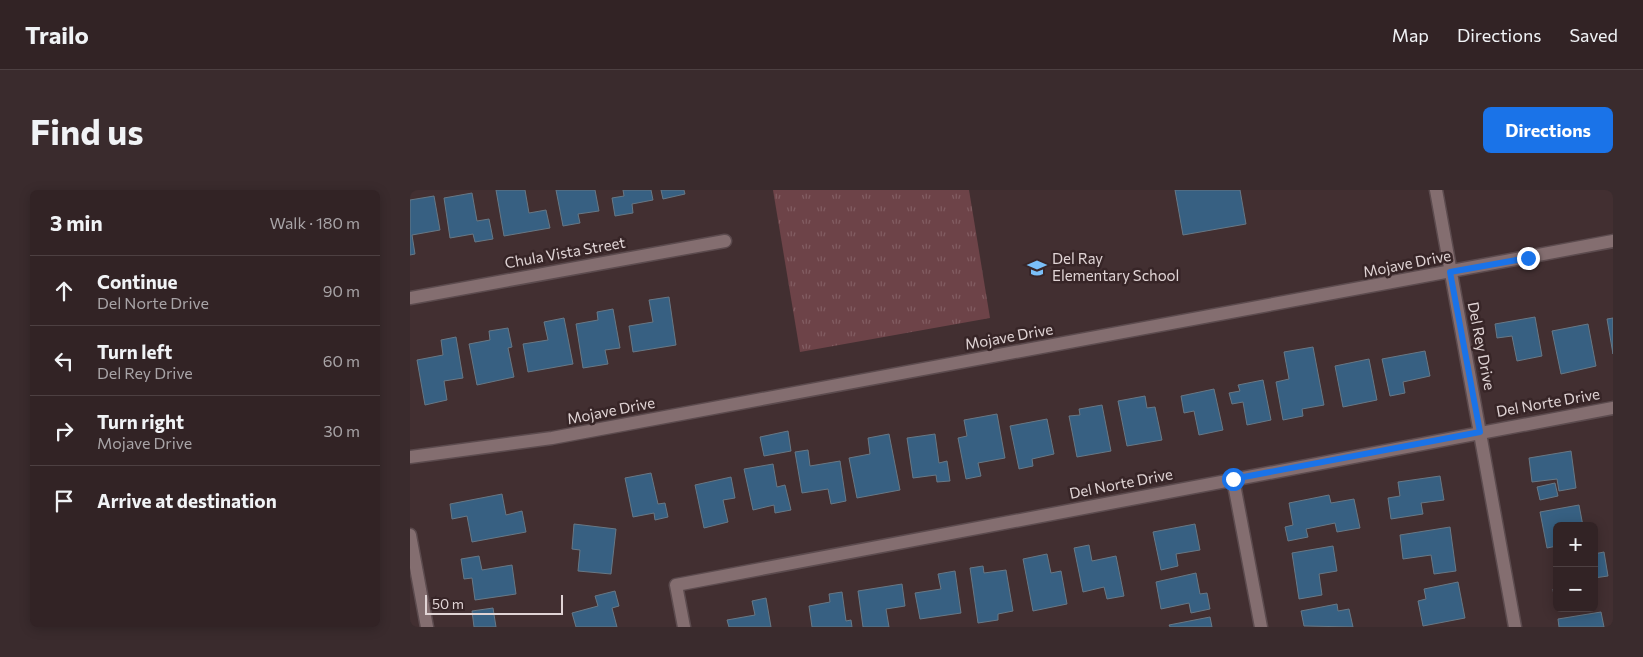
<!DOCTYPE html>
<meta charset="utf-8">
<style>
body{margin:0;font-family:Commissioner,sans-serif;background:#3a2b2d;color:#f1f3f6}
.controls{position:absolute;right:15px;bottom:15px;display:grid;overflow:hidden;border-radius:8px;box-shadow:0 2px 12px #0003}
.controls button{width:45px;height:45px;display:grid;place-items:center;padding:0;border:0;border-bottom:1px solid #4d4042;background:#322325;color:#f1f3f6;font:25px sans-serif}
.scale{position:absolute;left:15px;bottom:12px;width:138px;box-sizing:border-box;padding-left:5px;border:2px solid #e0d4d5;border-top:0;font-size:14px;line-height:18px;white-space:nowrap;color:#e0d4d5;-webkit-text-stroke:4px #372527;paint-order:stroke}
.stop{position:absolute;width:15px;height:15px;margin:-11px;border:4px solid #1a73e8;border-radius:50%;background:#fff}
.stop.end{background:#1a73e8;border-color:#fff;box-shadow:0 1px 5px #0008}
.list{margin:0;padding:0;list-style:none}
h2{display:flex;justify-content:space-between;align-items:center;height:65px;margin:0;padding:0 20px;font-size:21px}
h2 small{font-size:16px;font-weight:400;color:#a8a4a7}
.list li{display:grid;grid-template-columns:32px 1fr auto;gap:15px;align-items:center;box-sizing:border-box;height:70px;padding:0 20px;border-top:1px solid #4d4042}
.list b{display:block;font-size:19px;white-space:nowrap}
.list p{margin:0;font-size:16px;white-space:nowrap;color:#a8a4a7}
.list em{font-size:16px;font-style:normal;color:#a8a4a7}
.icon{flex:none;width:28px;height:28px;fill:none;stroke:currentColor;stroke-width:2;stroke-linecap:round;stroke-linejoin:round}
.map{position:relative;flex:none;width:1203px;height:437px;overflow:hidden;border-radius:8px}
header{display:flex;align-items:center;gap:30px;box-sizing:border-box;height:70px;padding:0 25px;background:#322325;border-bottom:1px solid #4d4042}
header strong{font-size:24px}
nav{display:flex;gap:28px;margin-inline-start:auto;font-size:18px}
.intro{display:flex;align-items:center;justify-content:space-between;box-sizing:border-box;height:120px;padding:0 30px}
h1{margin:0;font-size:35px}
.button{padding:12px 22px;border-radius:8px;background:#1a73e8;color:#fff;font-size:18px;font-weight:700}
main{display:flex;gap:30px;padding:0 30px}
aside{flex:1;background:#322325;border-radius:8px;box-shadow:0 2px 12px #0003}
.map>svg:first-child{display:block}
.grass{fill:url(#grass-tufts)}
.building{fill:#376082;stroke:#687885}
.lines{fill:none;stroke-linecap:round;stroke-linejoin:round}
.street-casing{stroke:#5c4b4e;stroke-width:15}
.secondary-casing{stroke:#5c4b4e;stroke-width:15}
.street{stroke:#846e70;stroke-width:12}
.secondary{stroke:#846e70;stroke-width:12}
.route{stroke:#1a73e8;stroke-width:6}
.labels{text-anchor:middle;stroke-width:5;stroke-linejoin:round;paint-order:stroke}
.street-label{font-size:15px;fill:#e0d4d5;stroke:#372527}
.poi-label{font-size:15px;fill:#e0d4d5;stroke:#372527;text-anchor:start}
</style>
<header>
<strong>Trailo</strong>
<nav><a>Map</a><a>Directions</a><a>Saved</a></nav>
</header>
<div class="intro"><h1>Find us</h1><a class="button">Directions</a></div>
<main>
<aside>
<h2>3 min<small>Walk · 180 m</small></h2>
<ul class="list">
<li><svg class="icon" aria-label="ahead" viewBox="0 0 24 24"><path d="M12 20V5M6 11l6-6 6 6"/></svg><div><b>Continue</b><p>Del Norte Drive</p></div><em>90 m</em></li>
<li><svg class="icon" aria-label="left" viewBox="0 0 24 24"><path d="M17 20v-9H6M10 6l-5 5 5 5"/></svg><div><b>Turn left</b><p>Del Rey Drive</p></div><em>60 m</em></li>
<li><svg class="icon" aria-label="right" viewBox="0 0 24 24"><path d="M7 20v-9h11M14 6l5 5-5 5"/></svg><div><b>Turn right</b><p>Mojave Drive</p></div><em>30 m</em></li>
<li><svg class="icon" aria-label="arrive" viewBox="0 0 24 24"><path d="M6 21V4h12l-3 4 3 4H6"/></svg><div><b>Arrive at destination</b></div></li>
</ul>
</aside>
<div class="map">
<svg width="1203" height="437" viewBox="0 0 1203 437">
<defs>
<pattern id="grass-tufts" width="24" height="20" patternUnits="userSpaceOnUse" patternTransform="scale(1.25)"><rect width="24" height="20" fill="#6d4348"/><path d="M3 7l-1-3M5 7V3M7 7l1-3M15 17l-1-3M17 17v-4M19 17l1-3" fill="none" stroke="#825d62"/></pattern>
</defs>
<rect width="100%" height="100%" fill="#422f31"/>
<!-- grass -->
<path class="grass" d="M363,0H559L580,128L390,162Z"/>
<!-- building -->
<g class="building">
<path d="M86,0H115L119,23L136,20L140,38L94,46Z"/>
<path d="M146,0H185L189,21L168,24L170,33L153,36Z"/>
<path d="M213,0H241L243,10L222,14L223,23L205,26L202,8L214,6Z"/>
<path d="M251,0H274L275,4L253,9Z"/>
<path d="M765,0H830L836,34L773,45Z"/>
<path d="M62,3L67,31L79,29L83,49L65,52L63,44L40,48L34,8Z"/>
<path d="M24,6L30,40L2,45L5,64L0,65V10Z"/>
<path d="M259,107L266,155L223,162L219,136L243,132L239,110Z"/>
<path d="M203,119L210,158L195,160L198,174L173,178L166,134L188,130L187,122Z"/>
<path d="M1125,127L1132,166L1107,171L1102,146L1087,148L1085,134Z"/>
<path d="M154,128L163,174L118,182L113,154L138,150L134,132Z"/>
<path d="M1203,128V164L1197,129Z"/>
<path d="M1178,134L1186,176L1151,184L1142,141Z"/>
<path d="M98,138L102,157L98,158L104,187L67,195L59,154L80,150L79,141Z"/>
<path d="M46,147L53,188L34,191L37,210L15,215L7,170L33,165L31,150Z"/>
<path d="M903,157L914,215L892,219L893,226L873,230L866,192L879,189L874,162Z"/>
<path d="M1015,161L1020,186L993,192L995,203L980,206L972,169Z"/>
<path d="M959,169L967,210L933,217L925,176Z"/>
<path d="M853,190L861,230L837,235L833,212L822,214L819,203L830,201L828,195Z"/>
<path d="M804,199L813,240L789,245L784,221L774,223L771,206Z"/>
<path d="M735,206L737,218L745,217L752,250L717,256L708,211Z"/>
<path d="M692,215L701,261L667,267L659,226L670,225L669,219Z"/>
<path d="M587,224L595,268L568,273L571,286L556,289L548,248L557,246L554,230Z"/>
<path d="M637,229L644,264L622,269L623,276L609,279L600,236Z"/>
<path d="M378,241L381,261L354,266L350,247Z"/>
<path d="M479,244L490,300L447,308L439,268L460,264L458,248Z"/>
<path d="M525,244L529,273L537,271L540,291L527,292L526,285L503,288L497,248Z"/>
<path d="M398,260L400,276L430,271L436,311L421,314L418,299L392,303L385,262Z"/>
<path d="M1161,261L1166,298L1149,301L1147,289L1122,292L1119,268Z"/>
<path d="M363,274L367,297L375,295L381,320L365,323L364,315L343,320L334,279Z"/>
<path d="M241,283L248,314L255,313L258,327L245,330L244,323L223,327L215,288Z"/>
<path d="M1030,286L1034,310L1011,313L1013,324L981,329L978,308L990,306L988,292Z"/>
<path d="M321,287L325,308L313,310L318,332L294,338L285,295Z"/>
<path d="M1145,293L1148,306L1130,310L1127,297Z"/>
<path d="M92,304L96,325L112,321L116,342L62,352L57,326L42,329L40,314Z"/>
<path d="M919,305L921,313L944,309L950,338L927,342L925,333L896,339L898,347L878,351L875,337L883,335L879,313Z"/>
<path d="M1169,315L1173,336H1147V356L1137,358L1130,322Z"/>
<path d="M164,334L206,339L201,384L168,381L170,360L162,359Z"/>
<path d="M785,334L790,360L766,364L768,376L751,380L743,342Z"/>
<path d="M1040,337L1046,381L1024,384L1021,365L993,369L990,345Z"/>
<path d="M679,355L682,371L706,366L714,406L697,409L694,397L673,402L664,358Z"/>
<path d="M923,356L927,381L909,384L912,405L889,409L882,363Z"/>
<path d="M1194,362L1198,386L1184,388V364Z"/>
<path d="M637,364L641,383L651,381L657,414L623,421L613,369Z"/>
<path d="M69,366L72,380L102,375L106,404L65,410L62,388L54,389L51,369Z"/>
<path d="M573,376L574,383L596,380L603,421L588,424V430L568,433L560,378Z"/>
<path d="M545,381L551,423L510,429L505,403L531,399L528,384Z"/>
<path d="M786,383L790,404L797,403L800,419L781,423L779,413L751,419L746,392Z"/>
<path d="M1048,392L1055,428L1013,436L1008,411L1016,409L1014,399Z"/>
<path d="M492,394L495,416L476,419L479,437H453L448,401Z"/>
<path d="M1147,398V413H1145L1143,399Z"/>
<path d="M205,401L209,416L202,418L207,437H166L162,423L188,416L185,406Z"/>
<path d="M432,402L436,431L441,430L442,437H402L399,416L420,412L419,404Z"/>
<path d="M356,408L361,437H319L317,430L345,425L342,411Z"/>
<path d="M927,414L928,421L939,419L943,437L894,436L891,421Z"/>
<path d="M83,418L86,437H64L62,421Z"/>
<path d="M1191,422L1194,437H1149L1148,429Z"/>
<path d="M800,427L802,437H760L759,435Z"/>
</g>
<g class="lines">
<!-- street casing -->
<g class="street-casing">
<g id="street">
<path d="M1026,0L1105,437"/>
<path d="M0,108L315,51"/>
<path d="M823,289L851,437"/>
<path d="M274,437L266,395L1203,218"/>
</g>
</g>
<!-- secondary casing -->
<g class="secondary-casing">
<g id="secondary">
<path d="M0,267L142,248L1203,51"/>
<path d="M0,345L17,437"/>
</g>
</g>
<!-- street -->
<use href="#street" class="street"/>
<!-- secondary -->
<use href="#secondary" class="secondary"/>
</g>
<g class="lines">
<!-- route -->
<path class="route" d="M823,289L1070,242L1040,82L1118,68"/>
</g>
<!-- icons -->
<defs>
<g id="school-bare" transform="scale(1.5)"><path d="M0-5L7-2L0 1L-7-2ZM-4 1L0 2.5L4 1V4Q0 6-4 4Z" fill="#7abff8" stroke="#372527" stroke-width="2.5" paint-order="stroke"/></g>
</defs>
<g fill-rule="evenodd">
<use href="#school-bare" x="627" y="78"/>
</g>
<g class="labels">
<!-- street labels -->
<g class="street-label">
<text transform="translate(155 63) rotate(-10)" y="5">Chula Vista Street</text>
<text transform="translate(997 74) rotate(-11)" y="5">Mojave Drive</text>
<text transform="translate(599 147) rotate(-10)" y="5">Mojave Drive</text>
<text transform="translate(1071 156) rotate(79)" y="5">Del Rey Drive</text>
<text transform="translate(1138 213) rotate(-10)" y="5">Del Norte Drive</text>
<text transform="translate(201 221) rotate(-11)" y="5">Mojave Drive</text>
<text transform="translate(711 294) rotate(-11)" y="5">Del Norte Drive</text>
</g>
<!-- poi labels -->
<g class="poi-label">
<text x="642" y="74">Del Ray<tspan x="642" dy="17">Elementary School</tspan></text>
</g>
</g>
</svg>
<div class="controls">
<button>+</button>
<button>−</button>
</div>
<div class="scale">50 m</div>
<div class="stop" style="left:823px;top:289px"></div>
<div class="stop end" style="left:1118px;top:68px"></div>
</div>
</main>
